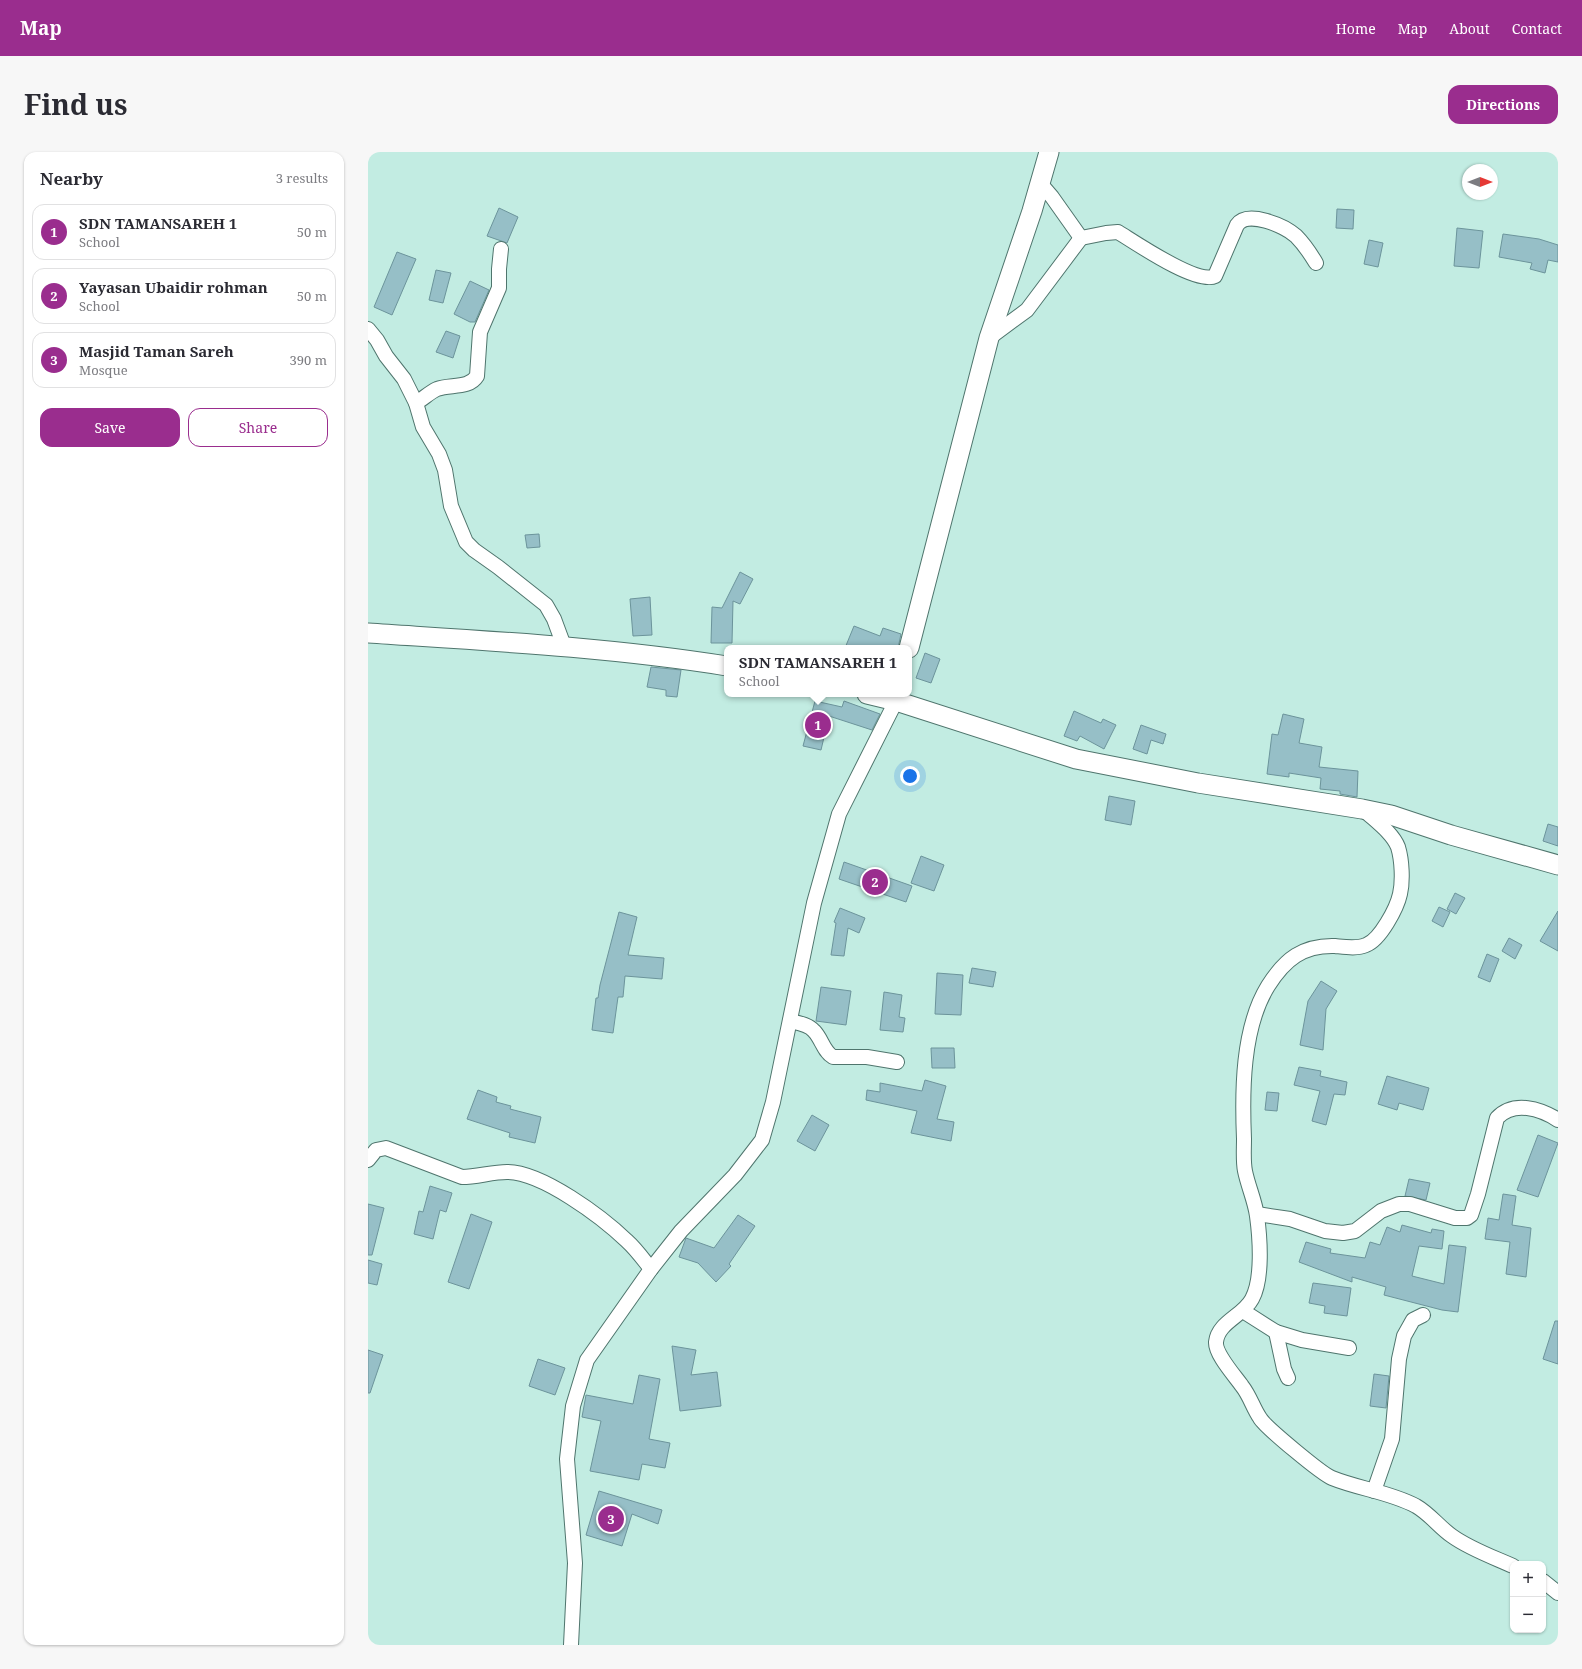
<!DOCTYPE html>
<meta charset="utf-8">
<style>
body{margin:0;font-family:"Noto Serif",serif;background:#f7f7f7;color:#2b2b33}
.controls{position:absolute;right:12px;bottom:12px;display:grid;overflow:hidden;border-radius:8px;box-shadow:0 1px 3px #0004}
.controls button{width:36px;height:36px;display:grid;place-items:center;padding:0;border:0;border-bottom:1px solid #e1e1e2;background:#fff;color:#2b2b33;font:20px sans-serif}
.compass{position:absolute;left:1094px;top:12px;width:36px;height:36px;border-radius:50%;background:#fff;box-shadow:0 1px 3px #0004;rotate:90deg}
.you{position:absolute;left:542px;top:624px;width:14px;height:14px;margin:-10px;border:3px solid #fff;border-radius:50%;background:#1a73e8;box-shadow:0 0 0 6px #1a73e833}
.badge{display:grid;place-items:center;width:26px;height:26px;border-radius:50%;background:#9a2d8e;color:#fff;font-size:13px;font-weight:700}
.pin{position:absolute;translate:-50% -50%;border:2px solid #fff;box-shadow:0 1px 4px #0006}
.popup{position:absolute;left:356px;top:493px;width:188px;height:52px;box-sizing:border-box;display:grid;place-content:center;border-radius:8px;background:#fff;filter:drop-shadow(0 1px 3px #0005);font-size:13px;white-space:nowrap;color:#7c7c81}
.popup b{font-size:15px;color:#2b2b33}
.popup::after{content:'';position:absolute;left:50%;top:100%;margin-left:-8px;border:8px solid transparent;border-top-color:#fff}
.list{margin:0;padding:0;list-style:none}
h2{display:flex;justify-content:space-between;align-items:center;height:52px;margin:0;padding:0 16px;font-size:17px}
h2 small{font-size:13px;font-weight:400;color:#7c7c81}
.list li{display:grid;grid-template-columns:26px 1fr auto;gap:12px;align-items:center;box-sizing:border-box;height:56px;margin:0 8px 8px;padding:0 8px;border:1px solid #e1e1e2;border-radius:12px}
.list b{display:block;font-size:15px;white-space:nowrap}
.list p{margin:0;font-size:13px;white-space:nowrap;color:#7c7c81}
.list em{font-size:13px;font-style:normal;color:#7c7c81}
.actions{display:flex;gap:8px;padding:12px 16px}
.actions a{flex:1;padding:9px 0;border:1px solid #9a2d8e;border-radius:12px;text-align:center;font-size:14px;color:#9a2d8e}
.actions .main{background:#9a2d8e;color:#fff}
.map{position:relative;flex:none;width:1190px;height:1493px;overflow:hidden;border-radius:12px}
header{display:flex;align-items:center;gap:24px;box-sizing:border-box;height:56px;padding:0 20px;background:#9a2d8e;color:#fff}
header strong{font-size:19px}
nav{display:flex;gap:22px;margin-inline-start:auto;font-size:14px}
.intro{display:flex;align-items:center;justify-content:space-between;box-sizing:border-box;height:96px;padding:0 24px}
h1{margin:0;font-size:28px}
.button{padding:10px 18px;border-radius:12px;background:#9a2d8e;color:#fff;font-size:14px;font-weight:700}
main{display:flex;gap:24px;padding:0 24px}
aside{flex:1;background:#fff;border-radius:12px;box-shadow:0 1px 3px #0004}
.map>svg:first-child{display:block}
.building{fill:#96bfc7;stroke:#6c949b}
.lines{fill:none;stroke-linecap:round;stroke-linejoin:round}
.street-casing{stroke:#4f756d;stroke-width:16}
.secondary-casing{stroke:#4f756d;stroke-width:21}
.street{stroke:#fff;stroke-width:14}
.secondary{stroke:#fff;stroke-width:19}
</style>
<header>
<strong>Map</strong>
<nav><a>Home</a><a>Map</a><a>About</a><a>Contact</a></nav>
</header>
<div class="intro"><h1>Find us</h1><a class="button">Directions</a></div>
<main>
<aside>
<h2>Nearby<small>3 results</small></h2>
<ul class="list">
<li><span class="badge">1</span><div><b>SDN TAMANSAREH 1</b><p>School</p></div><em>50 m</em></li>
<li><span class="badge">2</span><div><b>Yayasan Ubaidir rohman</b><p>School</p></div><em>50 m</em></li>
<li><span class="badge">3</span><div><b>Masjid Taman Sareh</b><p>Mosque</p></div><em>390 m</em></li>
</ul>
<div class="actions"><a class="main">Save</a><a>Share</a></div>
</aside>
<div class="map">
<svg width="1190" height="1493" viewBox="0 0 1190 1493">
<rect width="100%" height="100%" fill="#c2ece2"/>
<!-- building -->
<g class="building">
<path d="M131,56L150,65L139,91L119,84Z"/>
<path d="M969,57L986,58L985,77L968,76Z"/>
<path d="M1089,76L1115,79L1111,116L1086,114Z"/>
<path d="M1135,82L1171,87L1190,93V110L1180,108L1177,121L1162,117L1164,111L1131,105Z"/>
<path d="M1001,88L1015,91L1010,115L996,112Z"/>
<path d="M29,100L48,107L24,163L6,155Z"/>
<path d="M68,118L83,121L75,151L61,148Z"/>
<path d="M102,129L121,138L107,170H102L86,162Z"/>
<path d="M78,179L92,184L85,206L68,200Z"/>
<path d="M171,382L172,395L159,396L157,383Z"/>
<path d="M372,420L385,427L372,452L365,449L364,491H343L344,455L354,456Z"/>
<path d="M282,445L284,483L265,484L262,447Z"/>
<path d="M486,474L512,484L515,476L533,482L530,496H477Z"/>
<path d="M557,501L572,507L563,531L548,526Z"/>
<path d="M283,515L313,518L309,545L298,544V538L279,535Z"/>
<path d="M447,549L474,555L476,549L512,562L504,578L461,564L453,598L435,594Z"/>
<path d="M706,559L733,571L735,567L748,573L736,597L712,584L709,589L696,584Z"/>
<path d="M915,562L936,567L931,591L954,595L951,615L990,619L989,645L972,642V639L952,637L953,626L921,621V625L899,622L904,582L910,583Z"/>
<path d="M773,573L798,582L795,592L783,588L779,602L765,597Z"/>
<path d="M741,644L767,649L763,673L737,668Z"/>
<path d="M1180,672L1190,675V694L1175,689Z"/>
<path d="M553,704L576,713L566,739L543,731Z"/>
<path d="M476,710L544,734L538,750L471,727Z"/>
<path d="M1087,741L1097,746L1088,762L1079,757Z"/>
<path d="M1071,755L1082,760L1075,775L1064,769Z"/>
<path d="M472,756L497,766L491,781L480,776L476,804L463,803L468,771L466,770Z"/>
<path d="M1190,759V799L1172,789Z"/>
<path d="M251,760L269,765L260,803L296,806L294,827L257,824L255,845H250L245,881L224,878L228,846H230L232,833Z"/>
<path d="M1141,786L1154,793L1147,807L1134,799Z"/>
<path d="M1119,802L1131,807L1122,830L1110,825Z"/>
<path d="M604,816L628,820L625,835L601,831Z"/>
<path d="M569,821L595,823L593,863L567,862Z"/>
<path d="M953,829L969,839L958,857L955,898L932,893L940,849Z"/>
<path d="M453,835L483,839L478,873L448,869Z"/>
<path d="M516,840L534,843L531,865L537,866L535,880L512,878Z"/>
<path d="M563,896H586L587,916H564Z"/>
<path d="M931,915L953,919L952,924L979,930L977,943L966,942L958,973L944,969L952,939L926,933Z"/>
<path d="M1019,924L1061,936L1055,958L1031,951L1029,958L1010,952Z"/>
<path d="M557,928L578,934L569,967L586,970L583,989L543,981L549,959L498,948L499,938L512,940V931L554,939Z"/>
<path d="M110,938L129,945L128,950L143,954L142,957L173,965L167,991L141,985L142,981L99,967Z"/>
<path d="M899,940L911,941L909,959L897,958Z"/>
<path d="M444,963L461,973L447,999L429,989Z"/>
<path d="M1170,983L1190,991L1170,1045L1149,1038Z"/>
<path d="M1041,1027L1062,1031L1058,1048L1037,1044Z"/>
<path d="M62,1034L84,1041L78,1060L72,1058L65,1087L46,1082L51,1059L55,1060Z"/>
<path d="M1135,1042L1148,1044L1144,1073L1163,1076L1158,1125L1138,1122L1142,1090L1117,1087L1120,1066L1131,1068Z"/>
<path d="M0,1052L16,1056L4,1103H0Z"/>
<path d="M103,1062L124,1070L101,1137L80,1130Z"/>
<path d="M370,1063L387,1074L361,1112L363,1114L348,1130L330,1111L311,1105L318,1086L346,1096Z"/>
<path d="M1034,1073L1063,1081L1064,1077L1076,1079L1074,1097L1051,1094L1044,1124L1076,1132L1081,1093L1098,1095L1090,1160L1074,1158L1016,1143L1018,1135L984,1125V1130L931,1110L938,1090L963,1097L962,1101L997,1106L1002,1090L1012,1093L1019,1075L1032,1080Z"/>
<path d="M0,1108L14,1112L9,1133L0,1131Z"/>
<path d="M945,1131L983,1136L979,1164L956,1161L957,1154L941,1151Z"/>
<path d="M1187,1169H1190V1212L1175,1207Z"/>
<path d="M304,1194L328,1198L323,1223L349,1220L353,1254L312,1259Z"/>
<path d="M0,1198L15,1203L2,1241H0Z"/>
<path d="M170,1207L197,1216L187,1243L161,1234Z"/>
<path d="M1006,1222L1021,1224L1018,1256L1002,1254Z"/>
<path d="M271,1223L292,1227L281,1287L302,1291L297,1316L274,1312L271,1328L222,1319L233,1269L214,1265L218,1243L265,1252Z"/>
<path d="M231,1339L294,1358L290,1372L264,1362L254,1394L218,1383Z"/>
</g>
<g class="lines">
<!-- street casing -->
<g class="street-casing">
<g id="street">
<path d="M672,31L684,45L713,86L738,81L750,80C768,91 829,133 847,124L869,73C879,58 916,73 928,84C936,92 942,101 948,111"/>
<path d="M0,177L9,188L18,204L36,227L48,251L55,275L71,302L77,318L83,354L98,390L106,398L130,415L178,453L186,467L196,494"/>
<path d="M621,186L659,158L713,86"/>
<path d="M48,251C55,247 62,240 69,237C82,232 101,237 109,224L112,180L131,136V117L133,97"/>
<path d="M995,657C1006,668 1024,680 1030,695C1034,708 1035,729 1032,742C1029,756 1012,788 998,793C989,797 977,795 967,794C935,793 917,807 900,834C874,876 874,940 876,987C876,998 875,1009 877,1019C880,1034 887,1049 889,1064C892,1086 895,1127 884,1147C875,1164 850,1170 848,1190C847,1202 867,1224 874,1234C882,1244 885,1256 892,1266C897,1275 954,1322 964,1326C991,1337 1022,1340 1048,1354C1062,1362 1071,1375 1084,1384C1102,1397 1125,1405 1145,1414"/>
<path d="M422,869C430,871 440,872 446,879C454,887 455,899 465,905H499L529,910"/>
<path d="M0,1008L8,998L18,996L94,1025C109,1025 124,1020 139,1020C174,1020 234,1065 259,1089C268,1097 275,1107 283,1117"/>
<path d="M889,1062L922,1067L957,1079L975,1081L987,1079L1013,1059L1031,1052H1042L1087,1066H1099L1103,1063L1110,1042L1129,966C1146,948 1173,957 1190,968"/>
<path d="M875,1159L908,1180L934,1188L981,1196"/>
<path d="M908,1180L916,1217L920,1226"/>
<path d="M1006,1339L1024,1287L1031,1207L1036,1184L1045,1168L1055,1163"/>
<path d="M1175,1429L1190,1441"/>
<path d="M203,1493L207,1411L199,1307L205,1254L219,1208L283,1117L313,1079L367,1023L394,988L405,950L446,751L471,662L528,549"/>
</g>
</g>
<!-- secondary casing -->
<g class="secondary-casing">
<g id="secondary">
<path d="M0,481C120,489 240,495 359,514"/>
<path d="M541,496L621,186L664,59L681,0"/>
<path d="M499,542L528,549L708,607L830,631L994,657L1023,663L1083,683L1190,713"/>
</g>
</g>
<!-- street -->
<use href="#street" class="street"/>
<!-- secondary -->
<use href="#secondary" class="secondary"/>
</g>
</svg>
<div class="controls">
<button>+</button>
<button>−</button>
</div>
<svg class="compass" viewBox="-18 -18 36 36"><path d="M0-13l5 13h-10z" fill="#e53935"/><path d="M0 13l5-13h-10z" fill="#7c7c81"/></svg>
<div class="you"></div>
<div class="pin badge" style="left:450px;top:573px">1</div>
<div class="popup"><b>SDN TAMANSAREH 1</b>School</div>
<div class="pin badge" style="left:507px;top:730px">2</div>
<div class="pin badge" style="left:243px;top:1367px">3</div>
</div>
</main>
